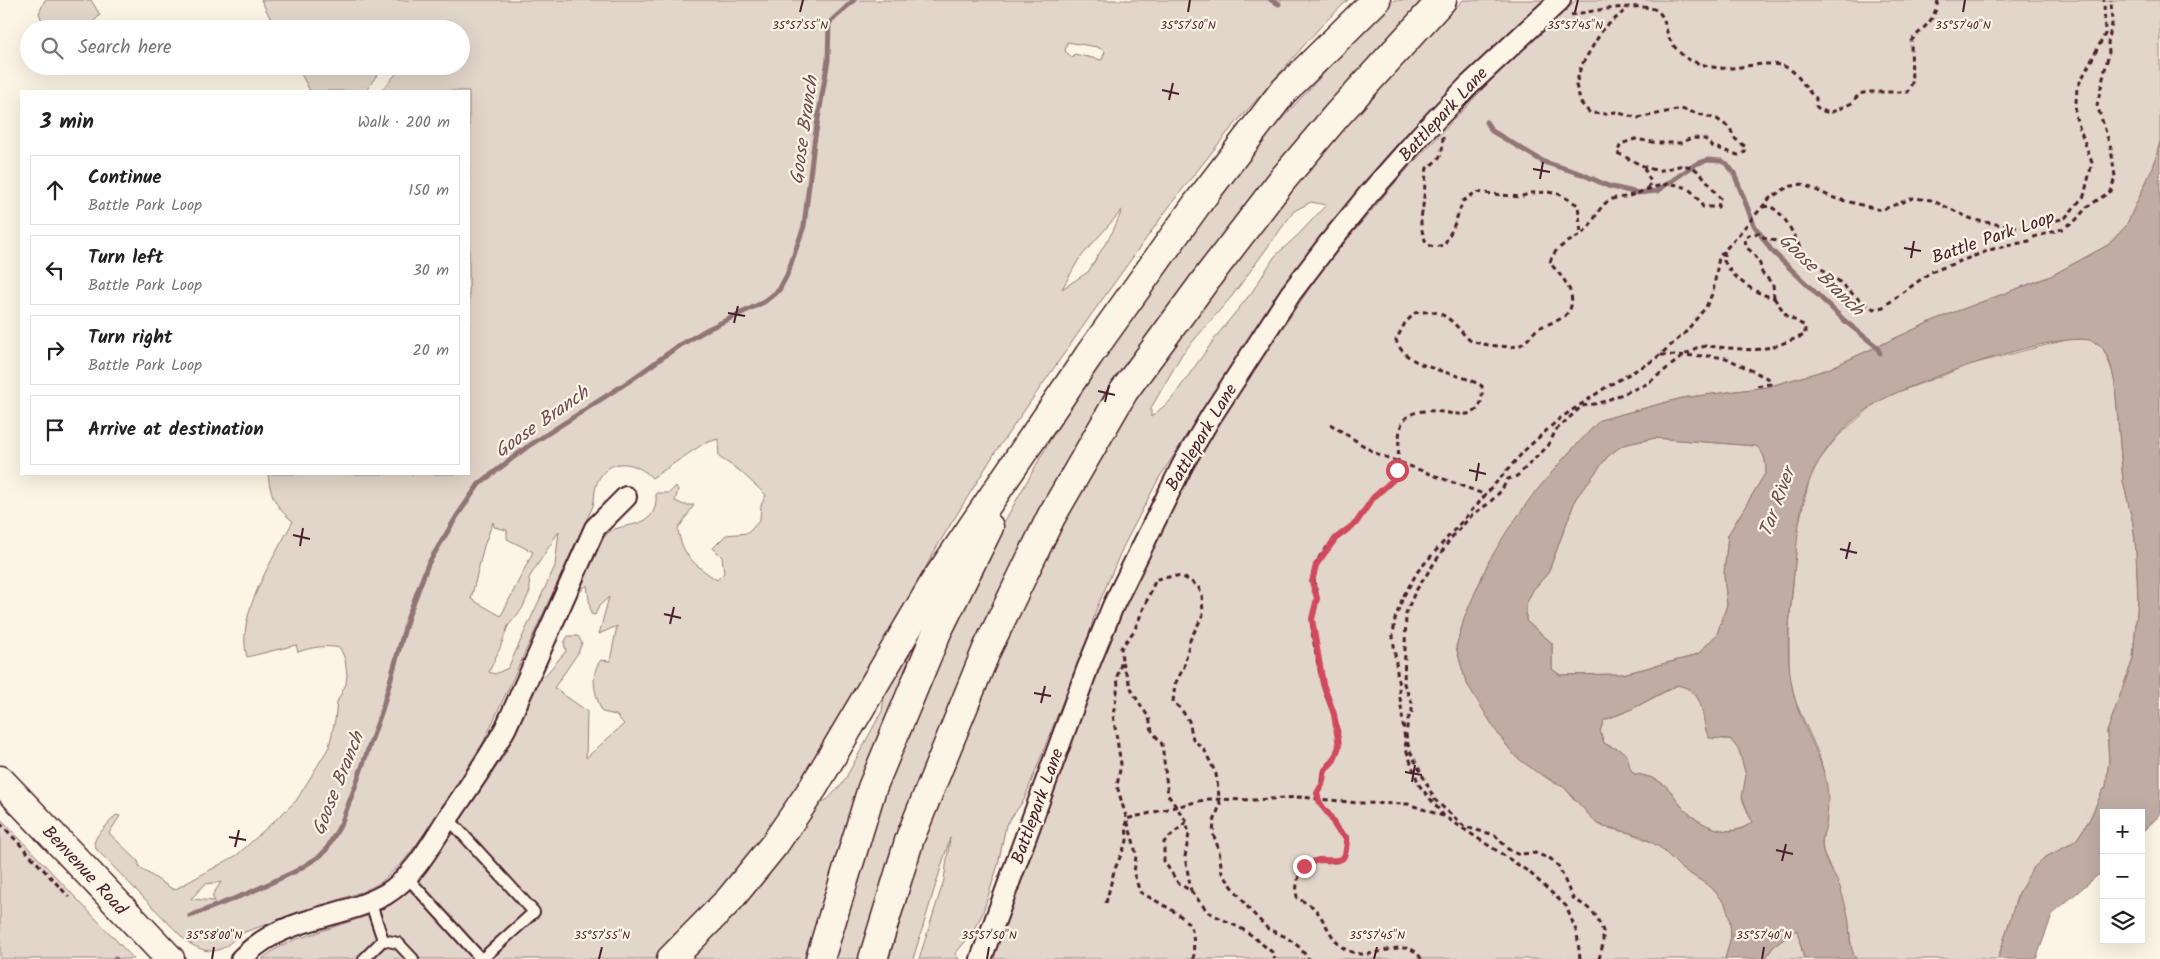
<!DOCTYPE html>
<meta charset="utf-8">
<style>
body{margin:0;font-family:Kalam,sans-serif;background:#f6f6f6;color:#202124}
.controls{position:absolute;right:15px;bottom:15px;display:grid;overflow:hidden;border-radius:0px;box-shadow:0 5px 20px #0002}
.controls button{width:45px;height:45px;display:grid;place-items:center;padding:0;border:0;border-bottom:1px solid #e0e0e0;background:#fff;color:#202124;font:25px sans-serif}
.stop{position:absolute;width:15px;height:15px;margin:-11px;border:4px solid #d1495b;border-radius:50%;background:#fff}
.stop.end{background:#d1495b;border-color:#fff;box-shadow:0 1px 5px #0008}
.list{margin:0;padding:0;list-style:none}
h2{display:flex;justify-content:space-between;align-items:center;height:65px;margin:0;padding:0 20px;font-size:21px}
h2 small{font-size:16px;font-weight:400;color:#757577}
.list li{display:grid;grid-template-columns:32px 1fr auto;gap:15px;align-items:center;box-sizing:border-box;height:70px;margin:0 10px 10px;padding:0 10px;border:1px solid #e0e0e0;border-radius:0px}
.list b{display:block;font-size:19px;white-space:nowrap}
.list p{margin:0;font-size:16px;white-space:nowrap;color:#757577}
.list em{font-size:16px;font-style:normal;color:#757577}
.icon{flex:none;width:28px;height:28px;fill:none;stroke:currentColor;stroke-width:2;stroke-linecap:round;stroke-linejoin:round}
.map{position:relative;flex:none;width:2160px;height:959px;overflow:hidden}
.search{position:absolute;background:#fff;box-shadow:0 5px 20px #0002;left:20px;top:20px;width:450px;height:55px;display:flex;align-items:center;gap:12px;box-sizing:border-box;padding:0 18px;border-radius:28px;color:#757577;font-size:19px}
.panel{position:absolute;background:#fff;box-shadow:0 5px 20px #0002;left:20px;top:90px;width:450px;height:385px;border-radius:0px}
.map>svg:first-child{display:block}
.green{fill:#e2d5ca;stroke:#967a7a;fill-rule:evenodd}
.water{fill:#c0aca5;stroke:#917474;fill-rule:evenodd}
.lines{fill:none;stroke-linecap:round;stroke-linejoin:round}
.stream{stroke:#917474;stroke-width:5}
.service-casing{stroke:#4a1f2b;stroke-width:14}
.minor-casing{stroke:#4a1f2b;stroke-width:24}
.secondary-casing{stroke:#4a1f2b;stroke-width:31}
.motorway-casing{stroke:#4a1f2b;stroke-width:31}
.path{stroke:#4a1f2b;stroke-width:3;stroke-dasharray:5 4;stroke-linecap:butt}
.service{stroke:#fcf5e5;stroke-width:10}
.minor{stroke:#fcf5e5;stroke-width:20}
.secondary{stroke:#fcf5e5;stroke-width:28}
.motorway{stroke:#fcf5e5;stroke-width:28}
.route{stroke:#d1495b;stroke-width:6}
.ticks{fill:none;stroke:#4a1f2b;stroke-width:2}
.labels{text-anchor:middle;stroke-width:4.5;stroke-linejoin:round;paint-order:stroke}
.street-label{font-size:18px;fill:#4a1f2b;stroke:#fcf5e5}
.water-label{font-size:19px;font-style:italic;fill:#6d4950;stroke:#fcf5e5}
.ticks-label{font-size:12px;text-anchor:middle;fill:#4a1f2b;stroke:#fcf5e5;stroke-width:4.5;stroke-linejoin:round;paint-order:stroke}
</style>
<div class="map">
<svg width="2160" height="959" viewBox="0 0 2160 959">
<rect width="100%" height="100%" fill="#fcf5e5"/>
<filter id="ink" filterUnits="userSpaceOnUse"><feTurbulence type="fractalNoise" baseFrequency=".02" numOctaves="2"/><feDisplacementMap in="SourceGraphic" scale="10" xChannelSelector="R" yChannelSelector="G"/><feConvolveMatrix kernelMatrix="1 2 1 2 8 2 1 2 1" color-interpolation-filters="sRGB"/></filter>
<g filter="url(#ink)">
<!-- green -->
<g class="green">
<path d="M45,0H91L100,15L86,29H45L39,13Z"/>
<path d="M261,0H1348L1322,25L1228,132L1174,200L1091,315L996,451L938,545L865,677L782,820L709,912L655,959H262L274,950L294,940L367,916L388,906L409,891L426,872L505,754L537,685L566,651L564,643L568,636H578L582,643L578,653L554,688L587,711L586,758L624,724L616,715L602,712C595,695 589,674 601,660L610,661L617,626L599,634L609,597L599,606L595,615L591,614L587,585L579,593C585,579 596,547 605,536C619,518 659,535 656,493H669L676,486L678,490L675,501L684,505H694L678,529C682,556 695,565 717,580L724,573L722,557L713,548L726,535L748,533L760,520L761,505L766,495L740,471L719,457L718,439L703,444L652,478C637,462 611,456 599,479C594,487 595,497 593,506L483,743L428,829L403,862L380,883L364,891L239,934C221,955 207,956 185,940L97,850L94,843L97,836L116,815L120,816L109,833L138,861L140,868L174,890L237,855L296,801L329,747L335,720L337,702L346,684L347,675L345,659L340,648C326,645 312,647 298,652L296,645L247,657C235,615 274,558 293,521C276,509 270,494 268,474H469V91H381L395,75L406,66H461V29H276ZM1067,42L1097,47L1105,51L1102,60L1074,54L1073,58L1065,51ZM1122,210L1113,231L1088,272L1062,289L1079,259ZM493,522L494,527L507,530V539L533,552L501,616L471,599L484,546ZM559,531L555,566L508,668L495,674L489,672L500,648L508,626L522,609L530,591L529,578ZM221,882L212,896L215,901L191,899L205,884Z"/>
<path d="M1394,0H1430L1310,127L993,611L943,718L897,838L861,959H828L841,913L917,705L1002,526L1048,444L1091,371L1253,150L1362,32Z"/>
<path d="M1463,0H1548L1351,202L1302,260L1159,478L1123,547L1096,610L1089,635L1024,800L1006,825L998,865L982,915L969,937L955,954L959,959H919L944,880L950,838L913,959H889L929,824L958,743L1034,578L1085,481L1119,424L1180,334L1298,177L1402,62ZM1311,202L1326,205L1299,234L1275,256L1252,292L1218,334L1171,400L1151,417V408L1182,354L1232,296L1294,211Z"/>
<path d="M1576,0H2160V142L2154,165L2126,226L2108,245L2051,276L1939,318L1826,370L1767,387L1682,398L1600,420L1565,457L1532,496L1489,561L1465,616L1456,647L1466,682L1501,738L1515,756L1554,783L1564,787L1574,799L1603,827L1630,833L1651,842L1661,848L1681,868L1711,887L1725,903L1730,920L1731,937L1725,959H989L1096,672L1149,548L1207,439L1323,268L1400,177L1512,58Z"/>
<path d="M297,66H383L366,91H310Z"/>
<path d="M2070,339H2088L2103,348L2112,370L2115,384L2123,481L2133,523L2136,551L2138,599L2133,659L2107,732L2109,760L2106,787L2102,792L2090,819L2077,839L2069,845L2044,858L2022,887L2017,897L1998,959H1856L1852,952L1848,919L1843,898L1823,851L1822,841L1826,822V781L1819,755L1794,698L1789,671V628L1798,527L1810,477L1818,462L1837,437L1877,402L1898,392L1944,375L1964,366Z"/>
<path d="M1655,438L1756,446C1765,453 1766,462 1766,472L1728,535L1724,574L1727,605L1717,634L1699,653L1690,657L1623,674L1560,675L1552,669V643L1526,621V604L1533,590L1548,573L1576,498L1608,456L1622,445Z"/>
<path d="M898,656L910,661L848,821L805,959H681L807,811L828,799L843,783L882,711L885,691Z"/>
<path d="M1678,685C1701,690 1704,711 1706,731L1722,739H1730L1739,750L1746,775L1743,801L1752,822C1731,840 1701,827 1683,808C1676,800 1672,790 1663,784C1655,778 1645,775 1634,774L1629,767L1627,755L1604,743L1600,731L1604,720L1628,711Z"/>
<path d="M0,818L134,959H0Z"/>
<path d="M1797,929L1804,959H1765L1773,947Z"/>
</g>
<!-- water -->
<path class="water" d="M2160,142V815L2141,833V813H2104V870L2053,913L2036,959H1998L2017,897L2032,869L2044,858L2069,845L2077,839L2090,819L2102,792L2106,787L2109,760L2107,732L2133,659L2138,599L2136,551L2133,523L2123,481L2115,384C2112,370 2109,349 2095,342C2068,326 1907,384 1878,402C1851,419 1823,447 1811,477C1799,503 1798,535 1795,563C1791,606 1783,652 1794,695C1801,725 1819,750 1826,781C1829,795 1828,810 1826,825C1825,830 1822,836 1822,842C1821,858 1834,872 1840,887C1843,897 1847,909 1849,921C1850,934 1849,947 1856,959H1804L1797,930L1773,947L1765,959H1725L1731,937L1730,920L1725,903L1711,887L1681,868L1661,848L1641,836L1597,824L1564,787L1535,771L1515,756L1496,731L1466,682L1456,647L1465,616L1489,561L1507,531L1532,496L1565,457L1600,420L1682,398L1767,387L1826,370L1939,318L2051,276L2108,245L2126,226L2154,165ZM1655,438L1756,446C1765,453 1766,462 1766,472L1728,535L1724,574L1727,605L1717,634L1699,653L1690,657L1623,674L1560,675L1552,669V643L1526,621V604L1533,590L1548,573L1576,498L1608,456L1623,445ZM1677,685C1708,691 1699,717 1709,738L1730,739L1739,750L1746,775L1742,797L1752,822C1732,841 1700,826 1683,808C1676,800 1672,790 1663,784C1655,778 1645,775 1634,774C1628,768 1630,761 1626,755C1622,748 1610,748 1604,743L1600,731L1604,720L1628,711Z"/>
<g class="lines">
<!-- stream -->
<g class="stream">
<path d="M1271,0L1279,4"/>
<path d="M1486,122L1492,131L1544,162L1582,174L1608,186L1638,193L1657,191L1696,164L1708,160L1721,161L1727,164L1734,173L1754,225L1771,250L1845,321L1877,347L1880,353"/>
<path d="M190,916L251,892L296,871L320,856L326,850L341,824L355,787L382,710L408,617L428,564L457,516L479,484L527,447L631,380L677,347L708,329L764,302L779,290L787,275L804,226L814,143L828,60L829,23L854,0"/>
<path d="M115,959H116"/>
</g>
<!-- service casing -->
<g class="service-casing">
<g id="service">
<path d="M448,818L534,912L482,959"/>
<path d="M406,876L481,959"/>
<path d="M383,940L398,943L413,959"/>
<path d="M364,959L383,940L370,901"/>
</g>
</g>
<!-- minor casing -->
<g class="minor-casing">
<g id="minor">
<path d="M241,959C250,950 260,942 271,936C307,916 351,914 386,894C414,877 431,844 448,818C468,788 489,759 506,727L595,528L626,497"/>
<path d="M981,959L1088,667L1113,606L1183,464L1210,418L1291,293L1329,243L1368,195L1420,136L1468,86L1560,0"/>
</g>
</g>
<!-- secondary casing -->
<g class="secondary-casing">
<path id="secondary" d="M0,780L170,959"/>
</g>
<!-- motorway casing -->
<g class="motorway-casing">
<g id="motorway">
<path d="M671,959L730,899L774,845L813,788L936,580L1089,355L1197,204L1282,93L1376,0"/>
<path d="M820,959L872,788L937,632L989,527"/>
<path d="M873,959L910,838L987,649L1051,517L1124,391L1210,274L1283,179L1337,115L1442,0"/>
</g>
</g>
<!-- path -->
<g class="path">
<path d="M1571,15C1589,11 1634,4 1651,8C1665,12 1664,24 1668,35C1670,43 1682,57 1690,60C1699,64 1710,67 1720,68C1742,70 1766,58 1788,68C1800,75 1805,90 1816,98V106L1820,110L1830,113L1852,103L1859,94L1868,92H1908L1912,83L1911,41C1925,25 1934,23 1938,0"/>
<path d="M1443,137C1442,156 1443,156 1427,168C1425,178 1425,187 1424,197C1422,221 1417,220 1427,245L1434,247L1444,245L1453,228L1463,201L1476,192L1520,197L1531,193L1548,192L1559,194L1578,205L1581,234"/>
<path d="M1644,168L1651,182L1647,189"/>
<path d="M1763,207L1769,206C1789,215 1794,241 1807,258C1814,267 1826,270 1835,278C1848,289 1858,301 1874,309L1883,307L1931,272L1993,249L2029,241L2034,237L2062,229L2076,220L2087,207L2111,191L2115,177L2111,148L2097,105L2109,52L2108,43L2112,24L2111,0"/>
<path d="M1724,251V261C1735,280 1752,292 1774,298"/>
<path d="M1774,298L1773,284L1762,273L1760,264L1753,253L1746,247L1745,238L1749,235L1759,233L1765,238L1783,243L1790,248H1800"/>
<path d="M1661,355L1710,356L1726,358L1769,379L1770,384L1755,386"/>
<path d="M1330,424L1375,453L1486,495"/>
<path d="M1122,662L1133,693L1149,718L1152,731L1162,744L1168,795L1186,821L1189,834L1185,857L1191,891"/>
<path d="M1186,822L1164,842V861L1178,883L1191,891L1208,912L1246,931L1272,952L1275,959"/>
<path d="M0,823L69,897"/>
<path d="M1106,903L1114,871L1127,841L1126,819L1208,799L1254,800L1300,797L1359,803L1408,804L1443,816"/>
<path d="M1194,959C1193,949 1195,937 1191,928C1185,914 1153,900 1140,892L1134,874L1136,855L1134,844L1117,786L1121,764L1113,715L1118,686L1117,677L1122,661L1121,648L1134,631L1156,579L1175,576L1185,578L1198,586L1202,595L1203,615L1190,640L1184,667L1175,684L1173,702L1181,709L1189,721L1193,739L1205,751L1216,774L1220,804L1214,822L1213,834L1219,850L1222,873L1250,910L1268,929L1286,937L1298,946L1309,959"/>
<path d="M1421,959C1411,938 1384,953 1367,954C1363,955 1356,953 1352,952C1332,947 1327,921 1314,908C1310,904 1302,901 1297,898C1295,883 1299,864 1317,860C1325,859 1337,866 1344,857C1347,852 1346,843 1347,838C1336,829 1338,830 1331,818C1325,807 1320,809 1317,793C1322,785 1321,775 1326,768C1331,761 1338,756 1339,746C1341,728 1328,701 1323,684C1318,664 1312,640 1312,620C1312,613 1317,605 1317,598C1317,585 1310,580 1316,565C1324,543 1343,536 1357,521C1364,514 1368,504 1374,497C1380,490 1389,485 1394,479C1403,464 1393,427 1407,417C1433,396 1486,440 1482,386C1456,370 1407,371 1396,340L1405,323L1415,313C1437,309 1446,314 1461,331C1464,334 1468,340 1472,341C1482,345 1508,348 1518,346C1528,343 1532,331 1541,327C1552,322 1568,319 1571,306C1575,289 1560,275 1550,263C1554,244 1574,242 1586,230C1595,222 1597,207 1610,200C1615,197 1623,198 1629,196C1647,191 1668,177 1688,189C1694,192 1699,201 1703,207H1718L1720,198C1708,185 1700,163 1679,166C1672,167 1664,171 1656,170C1641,167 1631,159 1617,153L1621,144L1635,139L1658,143H1680L1692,138L1705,139L1712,146L1723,150L1738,155L1745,152L1746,147L1734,138L1730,128L1717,119L1681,109L1638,118L1615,112L1606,114L1590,113L1581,103L1576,85L1581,66L1603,29L1628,8"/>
<path d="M1580,959L1577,933L1566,906L1529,872L1444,816L1419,785L1406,749L1393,637L1395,619L1403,597L1418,571L1525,450L1559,419L1608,386L1654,360L1684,334L1706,307L1713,292L1719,257L1770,198L1788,187L1802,184L1834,198L1881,210L1913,198L1931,200L1974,220L2012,227L2040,225L2065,218L2084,196L2092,163L2075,115L2077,88L2105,34L2104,0"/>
<path d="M1599,959L1603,944V931L1596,916L1588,908L1572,897L1559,867L1551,859L1535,853L1517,854L1508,849L1495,835L1465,827L1435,800L1409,749L1406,735L1408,719L1412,712V703L1404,684L1406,613L1415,592L1451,538L1472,515L1488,504L1501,491L1508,479L1517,476L1548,446L1556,430L1582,406L1600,403L1647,384L1683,356L1696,348L1706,346L1753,350L1773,347L1805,335V326L1787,316L1774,298"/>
</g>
<!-- service -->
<use href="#service" class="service"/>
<!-- minor -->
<use href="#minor" class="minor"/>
<!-- secondary -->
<use href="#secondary" class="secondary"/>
<!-- motorway -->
<use href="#motorway" class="motorway"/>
</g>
</g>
<g class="lines" filter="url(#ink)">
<!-- route -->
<path class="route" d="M1304,866C1309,864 1314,861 1319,860C1342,860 1346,865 1347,838C1336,829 1337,830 1331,818C1325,807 1320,809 1317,793L1322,785L1325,770L1334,760L1339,746L1334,714L1323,684L1312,619L1317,598L1312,582L1316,565L1336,538L1356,523L1373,498L1394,479L1397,470"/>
</g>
<!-- ticks -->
<path class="ticks" d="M800,12L803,0M1188,12L1190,0M1575,12L1578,0M1963,12L1965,0M1162,90L1179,94M1169,100L1173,83M1533,169L1550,172M1540,179L1543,162M1904,248L1921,251M1911,258L1914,241M728,313L745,316M734,323L738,306M1098,391L1115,395M1105,402L1109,385M1469,470L1486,474M1476,481L1479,463M293,535L310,539M300,546L303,528M1840,549L1857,553M1846,559L1850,542M664,614L681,618M670,624L674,607M1034,693L1051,696M1041,703L1045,686M1405,772L1422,775M1412,782L1415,765M229,837L246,840M235,847L239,830M1776,850L1793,854M1782,861L1786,844M212,959L214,947M599,959L602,947M987,959L989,947M1374,959L1377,947M1762,959L1764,947"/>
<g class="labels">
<!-- street labels -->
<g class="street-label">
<text transform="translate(1443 114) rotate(-47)" y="6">Battlepark Lane</text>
<text transform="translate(1993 237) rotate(-19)" y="6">Battle Park Loop</text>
<text transform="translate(1201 437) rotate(-59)" y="6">Battlepark Lane</text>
<text transform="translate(1037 806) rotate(-70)" y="6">Battlepark Lane</text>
<text transform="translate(85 870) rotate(47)" y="6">Benvenue Road</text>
</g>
<!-- water labels -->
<g class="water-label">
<text transform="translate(803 130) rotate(-82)" y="7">Goose Branch</text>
<text transform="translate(1822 274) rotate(44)" y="7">Goose Branch</text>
<text transform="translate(541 421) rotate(-35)" y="7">Goose Branch</text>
<text transform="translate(1776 502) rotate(-70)" y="7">Tar River</text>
<text transform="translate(337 783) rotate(-68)" y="7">Goose Branch</text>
</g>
</g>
<g class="ticks-label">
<text x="800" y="29">35°57'55"N</text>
<text x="1188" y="29">35°57'50"N</text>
<text x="1575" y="29">35°57'45"N</text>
<text x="1963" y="29">35°57'40"N</text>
<text x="214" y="939">35°58'00"N</text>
<text x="602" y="939">35°57'55"N</text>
<text x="989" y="939">35°57'50"N</text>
<text x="1377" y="939">35°57'45"N</text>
<text x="1764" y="939">35°57'40"N</text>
</g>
</svg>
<div class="controls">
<button>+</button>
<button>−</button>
<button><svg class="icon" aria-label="layers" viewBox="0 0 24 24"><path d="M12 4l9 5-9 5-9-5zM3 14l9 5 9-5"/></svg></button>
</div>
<div class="stop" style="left:1397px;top:470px"></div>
<div class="stop end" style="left:1304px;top:866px"></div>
<div class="search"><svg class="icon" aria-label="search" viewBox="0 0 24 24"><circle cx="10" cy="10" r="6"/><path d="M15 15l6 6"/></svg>Search here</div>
<section class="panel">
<h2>3 min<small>Walk · 200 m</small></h2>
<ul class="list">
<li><svg class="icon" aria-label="ahead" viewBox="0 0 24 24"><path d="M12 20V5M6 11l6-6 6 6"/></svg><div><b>Continue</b><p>Battle Park Loop</p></div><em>150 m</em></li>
<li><svg class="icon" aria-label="left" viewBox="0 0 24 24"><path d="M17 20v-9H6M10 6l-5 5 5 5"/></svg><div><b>Turn left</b><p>Battle Park Loop</p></div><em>30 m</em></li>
<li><svg class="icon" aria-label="right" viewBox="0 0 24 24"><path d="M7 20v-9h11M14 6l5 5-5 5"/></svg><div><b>Turn right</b><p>Battle Park Loop</p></div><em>20 m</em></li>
<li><svg class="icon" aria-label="arrive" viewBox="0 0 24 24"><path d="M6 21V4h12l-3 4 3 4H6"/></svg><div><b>Arrive at destination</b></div></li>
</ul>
</section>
</div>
